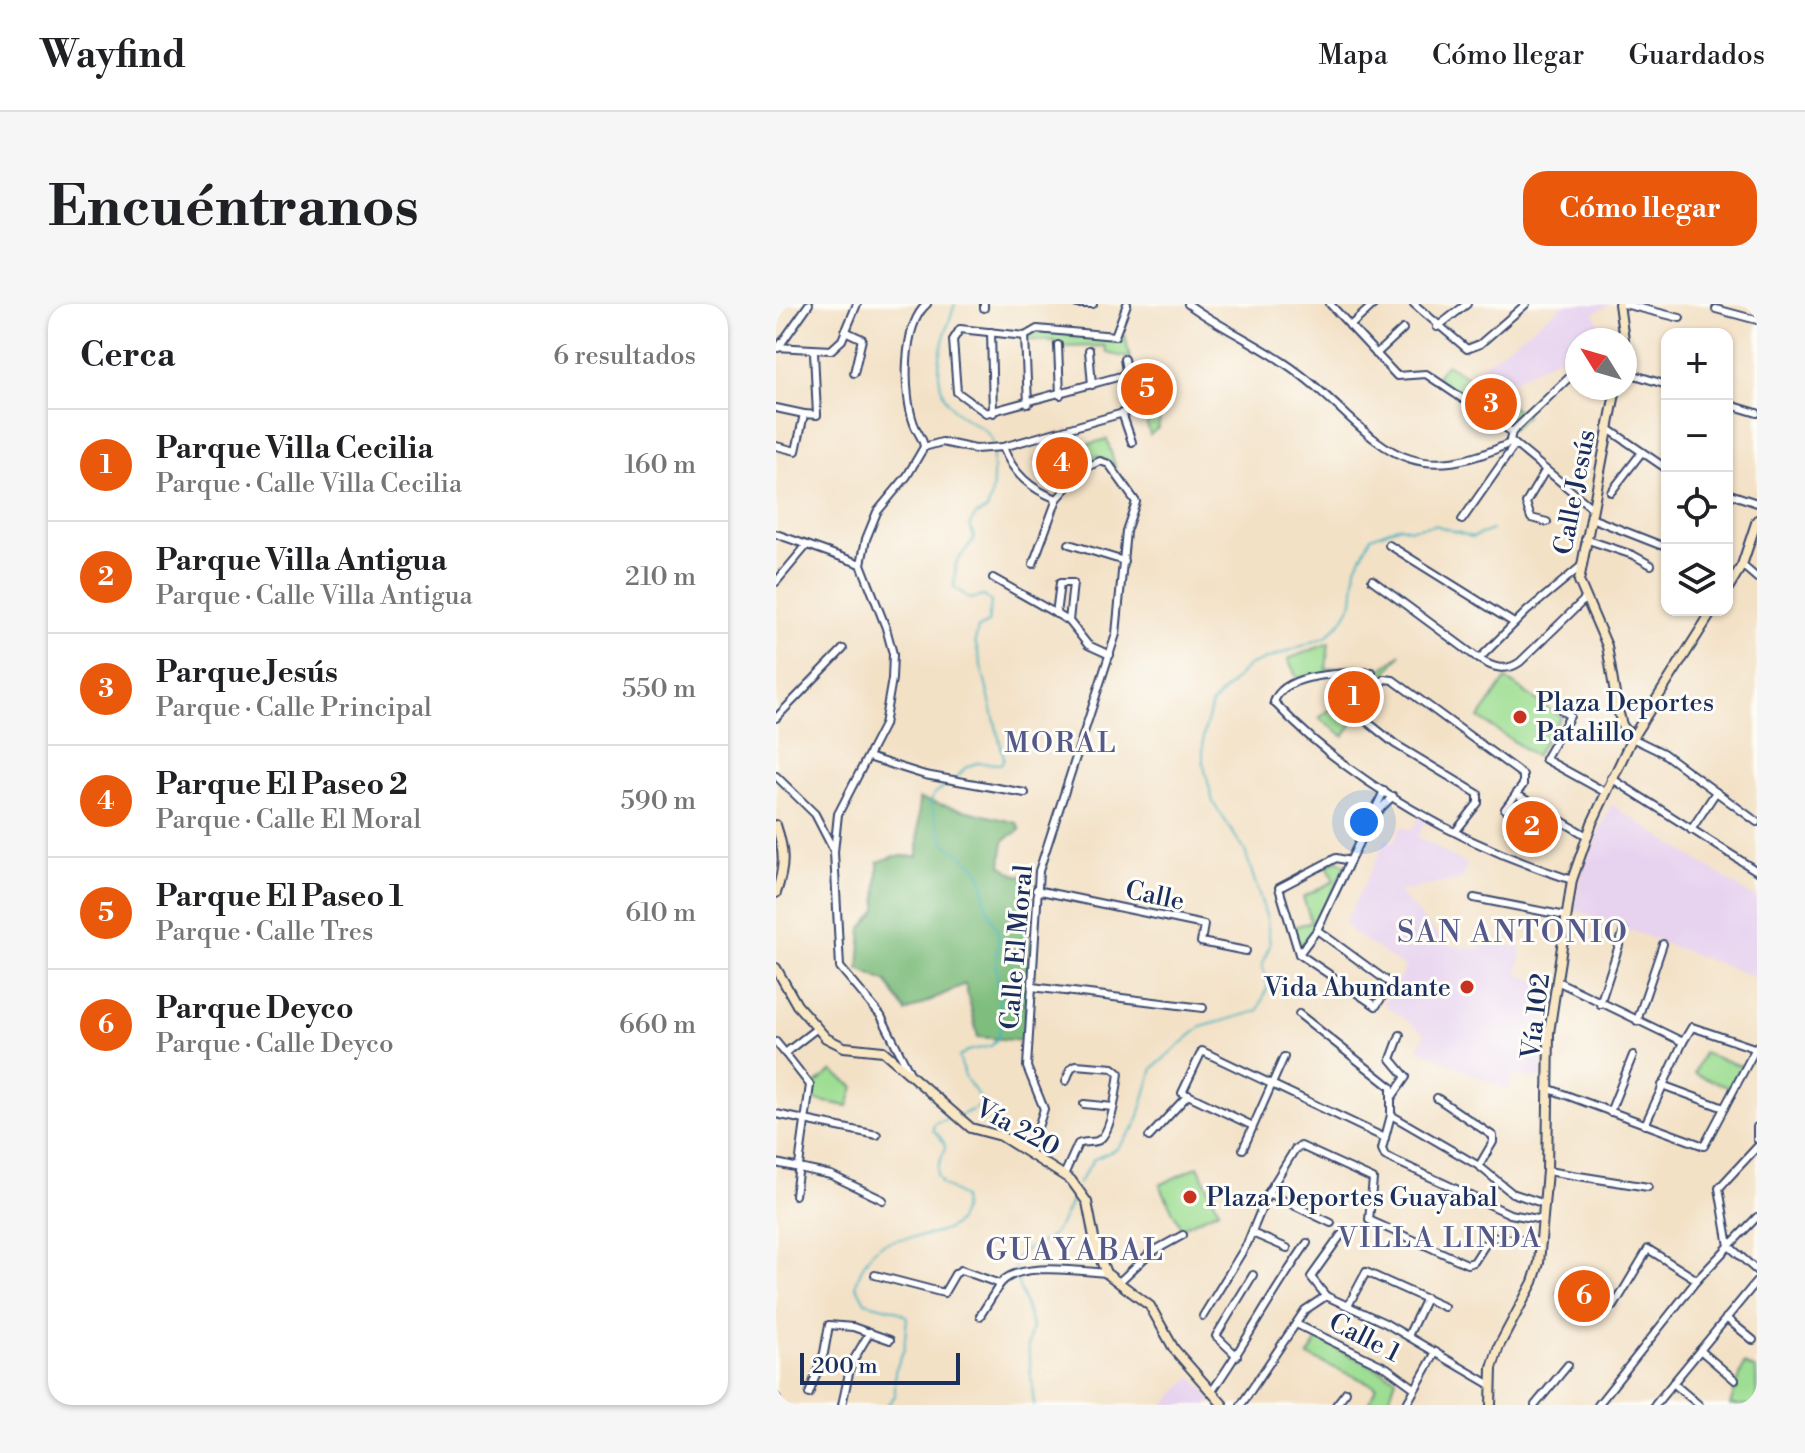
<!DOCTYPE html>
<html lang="es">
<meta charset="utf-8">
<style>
body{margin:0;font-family:"Libre Bodoni",serif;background:#f6f6f6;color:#202124}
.controls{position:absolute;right:24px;top:24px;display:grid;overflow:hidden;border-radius:16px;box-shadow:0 2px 6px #0004}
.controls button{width:72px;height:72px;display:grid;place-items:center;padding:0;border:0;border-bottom:2px solid #e0e0e0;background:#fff;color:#202124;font:40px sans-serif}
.compass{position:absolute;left:789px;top:24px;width:72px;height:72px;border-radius:50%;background:#fff;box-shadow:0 2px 6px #0004;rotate:307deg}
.scale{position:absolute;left:24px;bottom:20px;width:160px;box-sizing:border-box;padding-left:8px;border:4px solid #1b2f5e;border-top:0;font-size:22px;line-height:28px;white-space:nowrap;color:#1b2f5e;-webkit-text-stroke:6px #fdfcf7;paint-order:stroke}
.you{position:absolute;left:588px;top:518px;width:28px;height:28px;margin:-20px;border:6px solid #fff;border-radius:50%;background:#1a73e8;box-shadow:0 0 0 12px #1a73e833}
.badge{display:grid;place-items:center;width:52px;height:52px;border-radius:50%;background:#ea580c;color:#fff;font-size:26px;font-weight:700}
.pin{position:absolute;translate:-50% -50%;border:4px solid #fff;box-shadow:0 2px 8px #0006}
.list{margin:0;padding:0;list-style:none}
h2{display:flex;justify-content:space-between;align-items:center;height:104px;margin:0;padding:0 32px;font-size:34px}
h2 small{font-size:26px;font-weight:400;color:#757577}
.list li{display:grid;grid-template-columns:52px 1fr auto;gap:24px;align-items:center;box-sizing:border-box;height:112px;padding:0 32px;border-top:2px solid #e0e0e0}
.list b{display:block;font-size:30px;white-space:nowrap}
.list p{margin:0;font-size:26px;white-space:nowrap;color:#757577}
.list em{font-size:26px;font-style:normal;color:#757577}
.icon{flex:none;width:44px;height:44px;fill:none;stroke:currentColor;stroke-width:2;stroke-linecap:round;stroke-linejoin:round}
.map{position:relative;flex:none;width:981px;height:1101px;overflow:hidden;border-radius:24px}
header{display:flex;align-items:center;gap:48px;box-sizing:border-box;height:112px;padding:0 40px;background:#fff;border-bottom:2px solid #e0e0e0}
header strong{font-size:38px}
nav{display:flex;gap:44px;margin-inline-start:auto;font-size:28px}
.intro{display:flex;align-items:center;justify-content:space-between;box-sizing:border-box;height:192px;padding:0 48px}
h1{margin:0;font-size:56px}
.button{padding:20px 36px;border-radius:24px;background:#ea580c;color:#fff;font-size:28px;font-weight:700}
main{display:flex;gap:48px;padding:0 48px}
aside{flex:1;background:#fff;border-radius:24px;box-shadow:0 2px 6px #0004}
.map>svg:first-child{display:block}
.built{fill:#e7d2ef}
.green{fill:#9ede93;stroke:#5c8678;stroke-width:2}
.forest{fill:#7ebd7d;stroke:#4c766e;stroke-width:2}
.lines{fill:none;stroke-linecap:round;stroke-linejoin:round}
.stream{stroke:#45b3bf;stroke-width:2}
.street-casing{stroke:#3b4a6e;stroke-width:10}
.secondary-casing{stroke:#3b4a6e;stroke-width:12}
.street{stroke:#fff;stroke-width:6}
.secondary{stroke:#f9e7c3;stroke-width:8}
.poi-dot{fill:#c8321e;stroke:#fdfcf7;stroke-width:3}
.labels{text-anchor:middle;stroke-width:6;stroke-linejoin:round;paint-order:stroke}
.street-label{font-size:26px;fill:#1b2f5e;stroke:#fdfcf7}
.poi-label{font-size:26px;fill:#1b2f5e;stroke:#fdfcf7;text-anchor:start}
.neighbourhood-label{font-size:28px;letter-spacing:2px;fill:#545989;stroke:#fdfcf7}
.quarter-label{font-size:30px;letter-spacing:2px;fill:#545989;stroke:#fdfcf7}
</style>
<header>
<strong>Wayfind</strong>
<nav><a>Mapa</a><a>Cómo llegar</a><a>Guardados</a></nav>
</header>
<div class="intro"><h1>Encuéntranos</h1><a class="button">Cómo llegar</a></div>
<main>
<aside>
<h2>Cerca<small>6 resultados</small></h2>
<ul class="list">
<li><span class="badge">1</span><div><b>Parque Villa Cecilia</b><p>Parque · Calle Villa Cecilia</p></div><em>160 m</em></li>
<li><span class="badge">2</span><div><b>Parque Villa Antigua</b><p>Parque · Calle Villa Antigua</p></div><em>210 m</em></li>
<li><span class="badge">3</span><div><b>Parque Jesús</b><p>Parque · Calle Principal</p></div><em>550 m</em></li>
<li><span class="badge">4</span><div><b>Parque El Paseo 2</b><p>Parque · Calle El Moral</p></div><em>590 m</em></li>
<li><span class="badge">5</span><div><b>Parque El Paseo 1</b><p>Parque · Calle Tres</p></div><em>610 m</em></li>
<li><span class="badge">6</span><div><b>Parque Deyco</b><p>Parque · Calle Deyco</p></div><em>660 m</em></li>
</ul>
</aside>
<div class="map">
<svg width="981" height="1101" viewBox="0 0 981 1101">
<rect width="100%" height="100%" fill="#fdfcf7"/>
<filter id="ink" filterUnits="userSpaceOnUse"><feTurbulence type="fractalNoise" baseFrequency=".0125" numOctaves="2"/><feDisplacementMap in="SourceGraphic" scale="16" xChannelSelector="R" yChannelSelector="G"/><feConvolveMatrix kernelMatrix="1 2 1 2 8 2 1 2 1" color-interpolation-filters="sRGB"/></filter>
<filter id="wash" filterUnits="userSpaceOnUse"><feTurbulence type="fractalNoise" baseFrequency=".006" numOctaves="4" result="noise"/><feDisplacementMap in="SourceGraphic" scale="32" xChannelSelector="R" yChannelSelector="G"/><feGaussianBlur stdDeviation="1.8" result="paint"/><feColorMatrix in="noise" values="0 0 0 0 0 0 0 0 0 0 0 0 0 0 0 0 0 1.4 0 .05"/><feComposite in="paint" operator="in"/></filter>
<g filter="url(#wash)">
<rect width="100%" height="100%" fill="#f3e1c6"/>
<!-- built -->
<g class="built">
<path d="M788,0H835L818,9L830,30L817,36H801V44L714,88L691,73Z"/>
<path d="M835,500L981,595V674L797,605L806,569Z"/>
<path d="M644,513L649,516L642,533L692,561L686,575L622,588L665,635L676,642L702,645L706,628L716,631V639L746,644L742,671L776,680L765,774L736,772L733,787L642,744L649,730L607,699L630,664L577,629L569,619L610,535L617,538L626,522L635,527Z"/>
<path d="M416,1072L437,1095L431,1101H388Z"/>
</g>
<!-- green -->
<g class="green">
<path d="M262,27L342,35L349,31L355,59L389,93L382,124L374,131L352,54L331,49L329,42L279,43V37L252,36V32Z"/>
<path d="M670,60L691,73L750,112L736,125L660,74Z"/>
<path d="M331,135L339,162L321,152L309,157L292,178L260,155Z"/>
<path d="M553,339L550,365L582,361L580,367L521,374L512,355Z"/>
<path d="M625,350L610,369L604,370L577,410L578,418L568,432L543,414Z"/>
<path d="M730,375L785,413L759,452L703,414Z"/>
<path d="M561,556L569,562L540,622L523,645L517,623L535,618L527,593L558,577L551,561Z"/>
<path d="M927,749L966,762L954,784L918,770Z"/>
<path d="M56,767L78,783L72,802L38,796L39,780Z"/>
<path d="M422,862L443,906L405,924L384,881Z"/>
<path d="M789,972L835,995V1000L821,1014L781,989Z"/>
<path d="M542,1035L620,1074L611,1101L593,1100L600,1082L532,1052Z"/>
<path d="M968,1060L980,1066L981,1101H954Z"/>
</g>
<!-- forest -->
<path class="forest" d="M143,495L241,519L244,526L228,536L225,561L238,570L257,575L248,737L202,733L189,680L130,708L111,678L83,665L86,624L101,606L102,558L119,552H142Z"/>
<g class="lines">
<!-- stream -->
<g class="stream">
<path d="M179,0C166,38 146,88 190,115C201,122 214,126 217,140"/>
<path d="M185,811L205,802L206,797L189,773L183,753L191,747L215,742L222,734L225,720L220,658L223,631L210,601L206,574L199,562L168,538L154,499L158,490L178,477L189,464L200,459L225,460L228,454L199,337L202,324L212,319L215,298L208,292L194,295L178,283L180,259L198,235L194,220L200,211L211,206C220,184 216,169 217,146"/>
<path d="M302,880L318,855L341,845L360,822L377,764L425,723L482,707L492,682L486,660L494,641L491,615L469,547L437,498L427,458V433L436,400L472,362L550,333L566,317L577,298L580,263L595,233L624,222L634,225L659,221L696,233L716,226"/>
<path d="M239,967L238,957C247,942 263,943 275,932C287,920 293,901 300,885"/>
<path d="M240,973L256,1022L252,1041L258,1101"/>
<path d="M111,1101L119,1092V1067L128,1045L131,1013L120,1006L89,998L80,981C84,967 90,952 102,943C125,925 193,944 186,893L166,880L161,871C162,846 181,848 157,826L158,819L179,813"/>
</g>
</g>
</g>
<g filter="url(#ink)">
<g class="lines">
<!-- street casing -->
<g class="street-casing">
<g id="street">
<path d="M301,0H317"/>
<path d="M412,0C442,22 476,37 507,58C594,115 612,197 734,139"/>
<path d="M554,0L621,72L650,70L736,128"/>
<path d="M638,0L691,45L704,40L750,0"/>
<path d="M848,0L904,14"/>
<path d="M208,4V0"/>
<path d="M940,5L981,16"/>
<path d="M574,22L598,0"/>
<path d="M661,23L691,0"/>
<path d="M69,27L86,35L78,69"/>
<path d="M215,28L217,109"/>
<path d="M249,32L252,100"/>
<path d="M282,41L284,91"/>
<path d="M0,43L55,46L66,36L81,0"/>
<path d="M2,44L33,0"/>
<path d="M313,46L316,81"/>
<path d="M600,50L627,25"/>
<path d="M348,55L350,67L345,72L210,109L181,88L177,36L184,25L249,32L261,25L339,32L351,0"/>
<path d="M801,66L736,128L734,136L816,204"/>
<path d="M849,68L891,81"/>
<path d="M951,100L981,109"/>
<path d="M0,104L28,110"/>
<path d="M346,109L356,138"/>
<path d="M831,124L891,165"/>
<path d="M0,142L20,147L28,110L41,111L38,48"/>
<path d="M148,143L166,138L199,145L227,143C237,170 255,185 281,195L309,164L324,157L333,160L360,198L350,227L340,330L263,567L251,763L268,805L254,847"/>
<path d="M227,143L365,104"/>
<path d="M769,167L750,199L755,214L771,218"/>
<path d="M835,188L866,148"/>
<path d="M951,189L981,199"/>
<path d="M815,214L884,241"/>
<path d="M686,216L738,142"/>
<path d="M0,230L85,260"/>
<path d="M809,235L857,251L875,261"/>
<path d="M293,240L348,257"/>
<path d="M613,241L738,319"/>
<path d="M257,260L281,195"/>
<path d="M966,261L981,274"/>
<path d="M217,274L293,317L312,341L334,351"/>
<path d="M596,276L703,355C717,364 730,368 744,358L809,295"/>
<path d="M0,278L31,241"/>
<path d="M280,310L284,279H297L293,317"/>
<path d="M703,355L751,307L804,263"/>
<path d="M596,368C569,370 509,367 498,398C576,481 689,542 796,576"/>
<path d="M786,407L794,412L769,455L829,488"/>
<path d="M0,414L67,345"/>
<path d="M856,434L887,449L981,518"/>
<path d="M92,453L149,471L249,489"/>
<path d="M0,472L39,510L57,545"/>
<path d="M835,474L981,567"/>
<path d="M740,490L811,532"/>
<path d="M597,512L617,492"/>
<path d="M915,526L940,488"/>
<path d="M680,527L702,499V490L619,440L584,412L585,403L608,375L617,376L747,471V481L729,505"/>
<path d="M260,586L428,621L425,638L470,647"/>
<path d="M698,594L790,612"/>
<path d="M541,626L615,680L600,702L523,650L503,584L560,554L574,557L608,487"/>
<path d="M523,650L541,626L574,557"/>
<path d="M783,678L907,738L916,723L981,745"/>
<path d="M256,683L427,704"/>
<path d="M824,700L848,626"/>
<path d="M523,710L615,783V811"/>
<path d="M861,717L887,640"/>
<path d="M0,738L9,749"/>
<path d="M134,769L105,712L64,663L58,548L62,510L108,421L116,375L117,350L110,324L85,260L90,235L101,208L131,172L148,143C147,133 141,129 138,120C127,91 126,21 151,0"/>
<path d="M886,781L948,804"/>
<path d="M771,784L928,842L981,742"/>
<path d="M412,791L477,822"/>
<path d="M616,793L630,773L615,755L624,731"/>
<path d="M661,794L717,832V838L703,862"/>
<path d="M308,800L337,803"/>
<path d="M834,808L857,751"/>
<path d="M0,810L101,831"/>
<path d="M869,821L907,738"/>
<path d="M981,823V835"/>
<path d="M373,833L412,791L406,789L426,747L609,834"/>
<path d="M467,845L508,753"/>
<path d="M0,859L55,871L107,896"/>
<path d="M771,867L872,883"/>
<path d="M288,871L302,840C309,837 315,839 321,837C336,832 341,783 343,769L337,764L300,761L295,764L290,777"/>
<path d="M492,889L555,919"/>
<path d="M19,891L34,781L9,749L40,725"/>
<path d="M981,913L953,942L981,967"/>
<path d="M767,916L734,910L609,852L606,845L615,811L703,862L736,889L769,900"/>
<path d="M476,929L511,944"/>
<path d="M99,971L168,989L179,970L185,966L224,980C242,957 303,967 330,969"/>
<path d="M342,979L374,949L407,931"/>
<path d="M550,992L609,1019L715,1081"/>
<path d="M573,1000L590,968L668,1003"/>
<path d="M838,1002L872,945L921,976"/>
<path d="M204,1012L224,980"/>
<path d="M427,1012L471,940L492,889L519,845L525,842L597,875L593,916L691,960L698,958L714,933L766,938"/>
<path d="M950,1014L977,1036"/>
<path d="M520,1020L611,1064L637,1083"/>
<path d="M632,1032L650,994"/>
<path d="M924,1046L959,1076"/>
<path d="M461,1052L440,1032L477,971"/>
<path d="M897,1079L923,1101"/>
<path d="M436,1087C470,1039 497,987 531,939"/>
<path d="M33,1090L48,1049L53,1021L77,1023L114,1036"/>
<path d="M0,1093L2,1101"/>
<path d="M66,1101L75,1060L94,1028"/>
<path d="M465,1101L529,1006L550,992L535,973L565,931"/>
<path d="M560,1101L570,1088"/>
<path d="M630,1101L660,1048"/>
<path d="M759,1101L792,1061"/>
<path d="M822,1101L921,976L953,942L943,884L981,843"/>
<path d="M879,1101L981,977"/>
</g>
</g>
<!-- secondary casing -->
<g class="secondary-casing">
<g id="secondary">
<path d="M843,0L848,36"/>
<path d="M840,84L803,277L831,342L841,402L846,421L856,434"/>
<path d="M951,286L966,261L981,216"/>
<path d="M0,521C9,548 9,562 0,589"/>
<path d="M0,664L21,701L50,734L68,743L107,747L195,824L225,832L295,876L311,898L320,944L330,969L374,1002L398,1045L447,1101"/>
<path d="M715,1101L716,1064L723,1042L757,978L763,959L771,867L773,729L796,576L816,519L856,434L937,306"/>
</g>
</g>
<!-- street -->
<use href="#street" class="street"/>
<!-- secondary -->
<use href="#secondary" class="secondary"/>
</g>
</g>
<!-- markers -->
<g class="poi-dot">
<circle cx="744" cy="413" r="8"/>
<circle cx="691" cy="683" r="8"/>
<circle cx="414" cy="893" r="8"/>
</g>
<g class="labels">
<!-- street labels -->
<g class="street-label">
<text transform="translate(798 188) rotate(-79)" y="9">Calle Jesús</text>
<text transform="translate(379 591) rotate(12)" y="9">Calle</text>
<text transform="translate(240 643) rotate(-85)" y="9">Calle El Moral</text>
<text transform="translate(759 712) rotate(-83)" y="9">Vía 102</text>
<text transform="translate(242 823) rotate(28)" y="9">Vía 220</text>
<text transform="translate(589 1033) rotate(27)" y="9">Calle 1</text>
</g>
<!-- poi labels -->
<g class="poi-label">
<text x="760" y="407">Plaza Deportes<tspan x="760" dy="30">Patalillo</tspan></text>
<text x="675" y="692" text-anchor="end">Vida Abundante</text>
<text x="430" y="902">Plaza Deportes Guayabal</text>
</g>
<!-- neighbourhood labels -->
<g class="neighbourhood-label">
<text x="285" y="448">MORAL</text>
<text x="664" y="943">VILLA LINDA</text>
</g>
<!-- quarter labels -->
<g class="quarter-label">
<text x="737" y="638">SAN ANTONIO</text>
<text x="299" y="956">GUAYABAL</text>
</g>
</g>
</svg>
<div class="controls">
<button>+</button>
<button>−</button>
<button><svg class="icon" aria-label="locate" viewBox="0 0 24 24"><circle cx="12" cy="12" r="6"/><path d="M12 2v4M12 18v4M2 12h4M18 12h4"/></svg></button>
<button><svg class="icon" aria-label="layers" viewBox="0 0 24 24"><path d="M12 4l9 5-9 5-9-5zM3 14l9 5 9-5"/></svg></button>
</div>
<svg class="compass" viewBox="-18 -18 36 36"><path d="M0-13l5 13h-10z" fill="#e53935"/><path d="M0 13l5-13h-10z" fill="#757577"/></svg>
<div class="scale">200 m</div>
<div class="you"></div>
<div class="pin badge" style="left:578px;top:393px">1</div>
<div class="pin badge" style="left:756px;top:523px">2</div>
<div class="pin badge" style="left:715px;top:100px">3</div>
<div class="pin badge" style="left:286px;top:159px">4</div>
<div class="pin badge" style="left:371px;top:85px">5</div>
<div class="pin badge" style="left:808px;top:992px">6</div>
</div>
</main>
